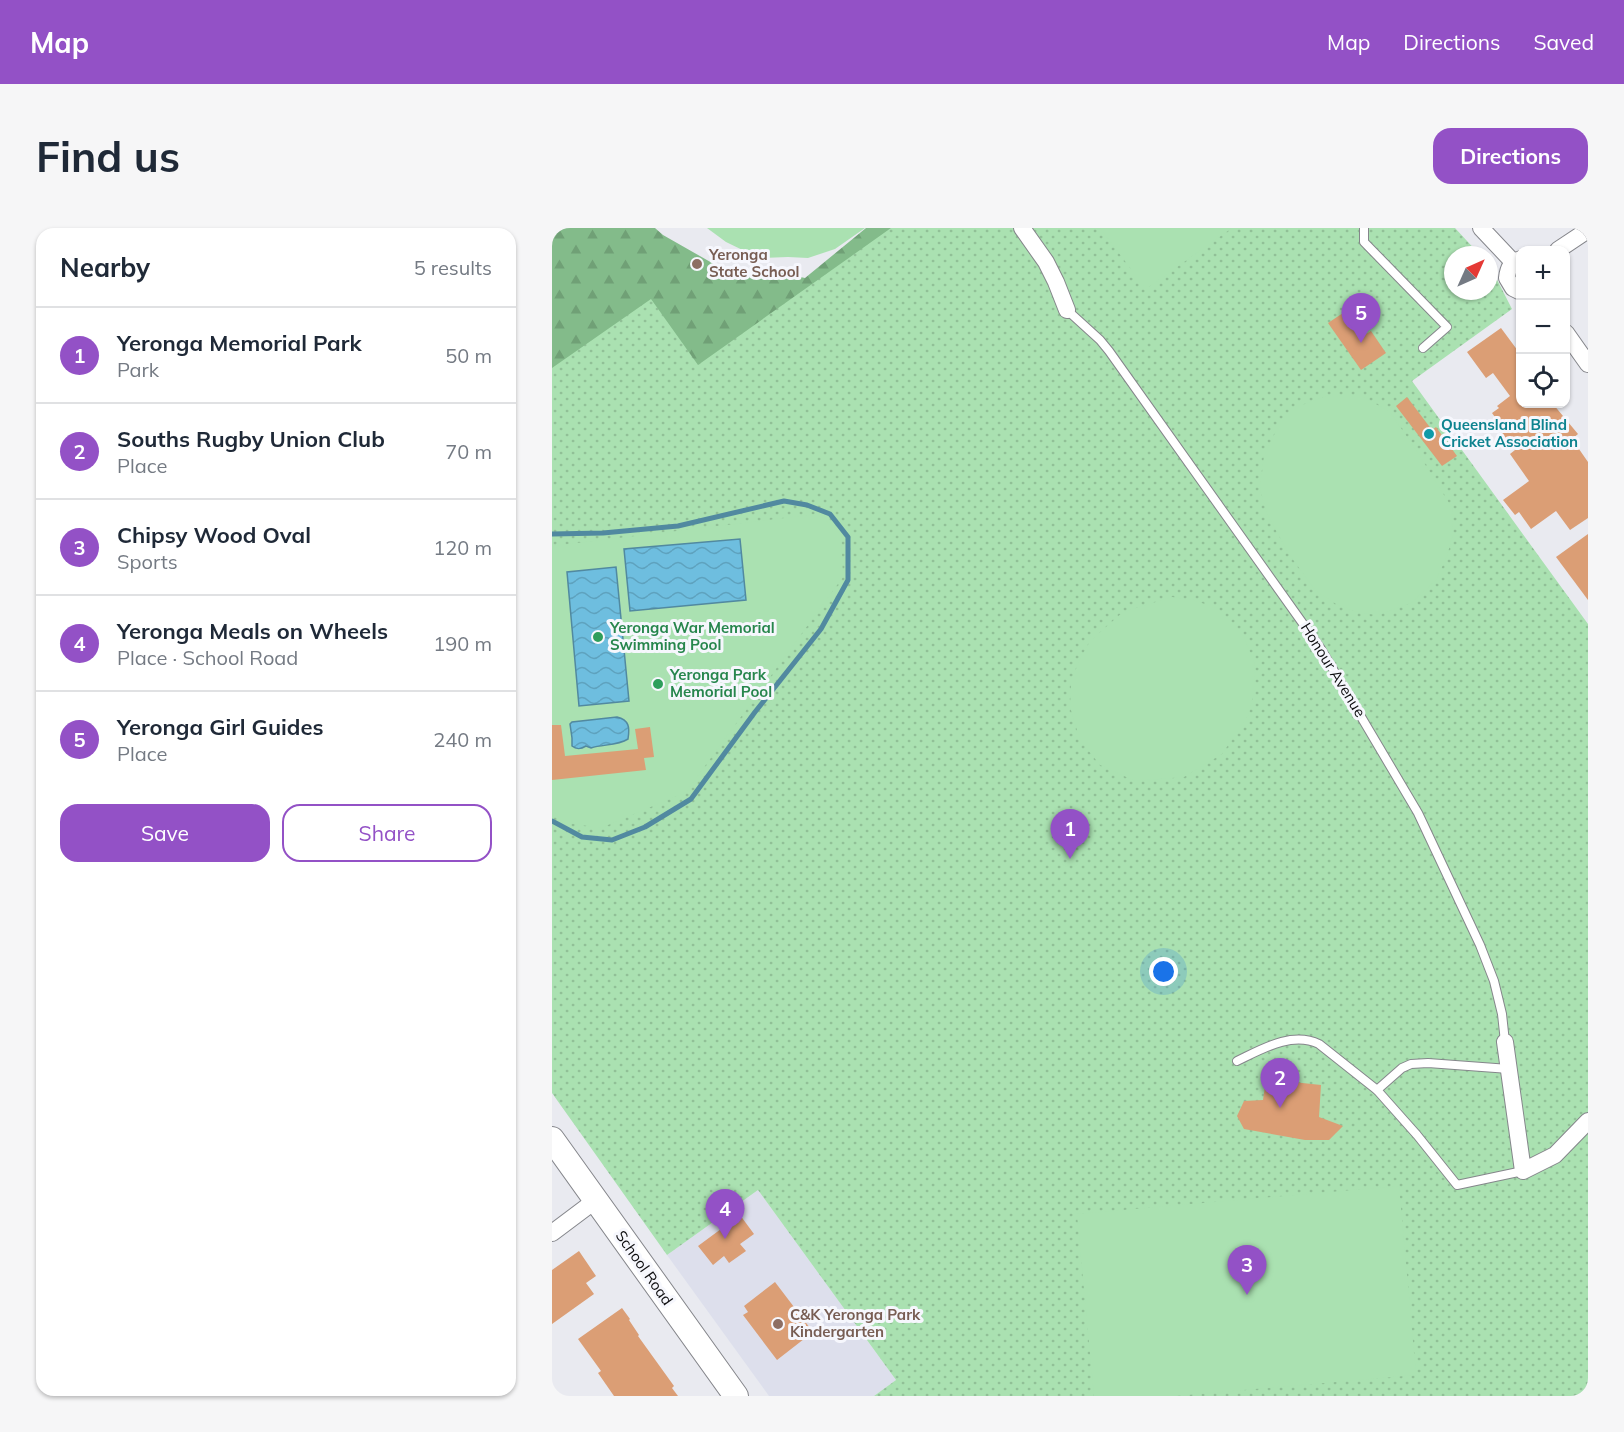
<!DOCTYPE html>
<meta charset="utf-8">
<style>
body{margin:0;font-family:Mulish,sans-serif;background:#f6f6f7;color:#1f2937}
.controls{position:absolute;right:18px;top:18px;display:grid;overflow:hidden;border-radius:12px;box-shadow:0 2px 4px #0004}
.controls button{width:54px;height:54px;display:grid;place-items:center;padding:0;border:0;border-bottom:2px solid #e0e1e3;background:#fff;color:#1f2937;font:30px sans-serif}
.compass{position:absolute;left:892px;top:18px;width:54px;height:54px;border-radius:50%;background:#fff;box-shadow:0 2px 4px #0004;rotate:45deg}
.you{position:absolute;left:612px;top:744px;width:21px;height:21px;margin:-15px;border:4px solid #fff;border-radius:50%;background:#1a73e8;box-shadow:0 0 0 9px #1a73e833}
.badge{display:grid;place-items:center;width:39px;height:39px;border-radius:50%;background:#9351c6;color:#fff;font-size:20px;font-weight:700}
.pin{position:absolute;translate:-50% -50px;filter:drop-shadow(0 2px 3px #0008)}
.pin::after{content:'';position:absolute;top:32px;width:21px;height:18px;background:inherit;clip-path:polygon(0 0,100% 0,50% 100%)}
.list{margin:0;padding:0;list-style:none}
h2{display:flex;justify-content:space-between;align-items:center;height:78px;margin:0;padding:0 24px;font-size:26px}
h2 small{font-size:20px;font-weight:400;color:#747a83}
.list li{display:grid;grid-template-columns:39px 1fr auto;gap:18px;align-items:center;box-sizing:border-box;height:96px;padding:0 24px;border-top:2px solid #e0e1e3}
.list b{display:block;font-size:22px;white-space:nowrap}
.list p{margin:0;font-size:20px;white-space:nowrap;color:#747a83}
.list em{font-size:20px;font-style:normal;color:#747a83}
.actions{display:flex;gap:12px;padding:18px 24px}
.actions a{flex:1;padding:14px 0;border:2px solid #9351c6;border-radius:18px;text-align:center;font-size:21px;color:#9351c6}
.actions .main{background:#9351c6;color:#fff}
.icon{flex:none;width:33px;height:33px;fill:none;stroke:currentColor;stroke-width:2;stroke-linecap:round;stroke-linejoin:round}
.map{position:relative;flex:none;width:1036px;height:1168px;overflow:hidden;border-radius:18px}
header{display:flex;align-items:center;gap:36px;box-sizing:border-box;height:84px;padding:0 30px;background:#9351c6;color:#fff}
header strong{font-size:28px}
nav{display:flex;gap:33px;margin-inline-start:auto;font-size:21px}
.intro{display:flex;align-items:center;justify-content:space-between;box-sizing:border-box;height:144px;padding:0 36px}
h1{margin:0;font-size:42px}
.button{padding:15px 27px;border-radius:18px;background:#9351c6;color:#fff;font-size:21px;font-weight:700}
main{display:flex;gap:36px;padding:0 36px}
aside{flex:1;background:#fff;border-radius:18px;box-shadow:0 2px 4px #0004}
.map>svg:first-child{display:block}
.built{fill:#dddfec}
.forest{fill:url(#forest-firs)}
.park{fill:url(#park-dots)}
.garden{fill:#aae1b1}
.water{fill:url(#water-waves);stroke:#5189a0;stroke-width:1.5}
.lines{fill:none;stroke-linecap:round;stroke-linejoin:round}
.stream{stroke:#5189a0;stroke-width:5}
.building{fill:#db9e75}
.lane-casing{stroke:#85868b;stroke-width:10}
.street-casing{stroke:#85868b;stroke-width:18}
.secondary-casing{stroke:#85868b;stroke-width:26}
.lane{stroke:#fff;stroke-width:8}
.street{stroke:#fff;stroke-width:16}
.secondary{stroke:#fff;stroke-width:24}
.education-dot{fill:#8d6e63;stroke:#f6f7fd;stroke-width:2}
.culture-dot{fill:#0f9aa8;stroke:#f6f7fd;stroke-width:2}
.leisure-dot{fill:#2e9e5b;stroke:#f6f7fd;stroke-width:2}
.labels{text-anchor:middle;stroke-width:6;stroke-linejoin:round;paint-order:stroke}
.education-label{font-size:15px;font-weight:bold;fill:#785e54;stroke:#f6f7fd;text-anchor:start}
.culture-label{font-size:15px;font-weight:bold;fill:#0d838f;stroke:#f6f7fd;text-anchor:start}
.leisure-label{font-size:15px;font-weight:bold;fill:#27864d;stroke:#f6f7fd;text-anchor:start}
.street-label{font-size:15px;fill:#0c0c0e;stroke:#f6f7fd}
</style>
<header>
<strong>Map</strong>
<nav><a>Map</a><a>Directions</a><a>Saved</a></nav>
</header>
<div class="intro"><h1>Find us</h1><a class="button">Directions</a></div>
<main>
<aside>
<h2>Nearby<small>5 results</small></h2>
<ul class="list">
<li><span class="badge">1</span><div><b>Yeronga Memorial Park</b><p>Park</p></div><em>50 m</em></li>
<li><span class="badge">2</span><div><b>Souths Rugby Union Club</b><p>Place</p></div><em>70 m</em></li>
<li><span class="badge">3</span><div><b>Chipsy Wood Oval</b><p>Sports</p></div><em>120 m</em></li>
<li><span class="badge">4</span><div><b>Yeronga Meals on Wheels</b><p>Place · School Road</p></div><em>190 m</em></li>
<li><span class="badge">5</span><div><b>Yeronga Girl Guides</b><p>Place</p></div><em>240 m</em></li>
</ul>
<div class="actions"><a class="main">Save</a><a>Share</a></div>
</aside>
<div class="map">
<svg width="1036" height="1168" viewBox="0 0 1036 1168">
<defs>
<pattern id="forest-firs" width="22" height="20" patternUnits="userSpaceOnUse" patternTransform="scale(1.5)"><rect width="22" height="20" fill="#83bb8a"/><path d="M5 1l3.5 6h-7zM16 11l3.5 6h-7z" fill="#70a076"/></pattern>
<pattern id="park-dots" width="8" height="8" patternUnits="userSpaceOnUse" patternTransform="scale(1.5)"><rect width="8" height="8" fill="#aae1b1"/><path d="M2 2h.1M6 6h.1" fill="none" stroke="#91c097" stroke-width="1.8" stroke-linecap="round"/></pattern>
<pattern id="water-waves" width="16" height="10" patternUnits="userSpaceOnUse" patternTransform="scale(1.5)"><rect width="16" height="10" fill="#6ebedf"/><path d="M0 5q4-4 8 0t8 0" fill="none" stroke="#5ea2be"/></pattern>
</defs>
<rect width="100%" height="100%" fill="#e9eaf0"/>
<!-- built -->
<path class="built" d="M206,962L344,1152L322,1168H217L115,1027Z"/>
<!-- forest -->
<path class="forest" d="M0,0H103L111,7L190,52L212,41L253,50L314,0H417L0,257Z"/>
<!-- park -->
<path class="park" d="M339,0H903L928,27H901V63H937V36L960,81L860,153L1036,396V1168H322L344,1152L206,962L115,1027L0,865V140L99,71L146,137Z"/>
<!-- garden -->
<g class="garden">
<path d="M155,0H313L283,21L256,30L236,29L207,30L174,14Z"/>
<path d="M548,0H680L594,61Z"/>
<path d="M777,167H808L838,184L866,225L900,280L901,306L895,328L884,352L859,375L826,387L807,385L784,376L763,362L737,326L715,286L708,261L712,228L724,203L750,177Z"/>
<path d="M265,286L289,304L291,349L134,564L49,600L10,594L0,580V318Z"/>
<path d="M620,369L642,372L663,380L692,409L702,434L703,461L696,488L670,526L632,549L583,553L548,537L528,512L518,479L519,456L526,435L538,413L571,384Z"/>
<path d="M847,958L864,1147L624,1168H542L525,986Z"/>
</g>
<!-- water -->
<g class="water">
<path d="M188,311L194,372L78,383L72,321Z"/>
<path d="M64,339L77,473L27,478L15,344Z"/>
<path d="M65,489C77,492 78,499 76,511C65,518 51,516 39,520L34,518C29,521 25,522 20,518V510L18,496L20,494Z"/>
</g>
<g class="lines">
<!-- stream -->
<path class="stream" d="M0,306L51,305L126,298L232,273L255,277L278,286L296,309V352L269,401L203,484L139,571L93,599L60,612L30,609L0,593"/>
</g>
<!-- building -->
<g class="building">
<path d="M797,81L814,106L819,103L834,125L809,142L776,95Z"/>
<path d="M949,100L969,127V176H1001L1026,206L1020,211L1036,234V290L1018,302L1004,283L979,301L967,284L963,287L951,272L977,253L958,226L963,222L949,204L952,202L940,185L947,180L945,178L958,168L941,145L934,150L915,124Z"/>
<path d="M855,169L880,202L884,199L905,228L890,238L844,178Z"/>
<path d="M1036,306V372L1004,329Z"/>
<path d="M0,497H9L13,528L86,521L83,501L98,499L102,529L92,530L94,542L0,552Z"/>
<path d="M714,851L769,857L767,889L791,898L777,912H753L692,901L685,888L692,873L711,872Z"/>
<path d="M188,987L202,1006L188,1016L194,1023L177,1035L172,1028L161,1037L146,1018Z"/>
<path d="M27,1023L44,1048L34,1055L42,1066L0,1096V1042Z"/>
<path d="M223,1054L261,1104L225,1132L191,1087L196,1084L192,1078Z"/>
<path d="M70,1080L78,1091L77,1092L87,1107L86,1108L122,1158L120,1160L126,1168H62L46,1145L49,1143L26,1111Z"/>
</g>
<g class="lines">
<!-- lane casing -->
<g class="lane-casing">
<g id="lane">
<path d="M812,0V14L895,99L871,120"/>
<path d="M515,82L548,112L557,123L769,421L866,585L928,717L942,753L950,786L953,814"/>
<path d="M685,833C710,821 740,803 767,816L825,862L865,907L905,957L971,943"/>
<path d="M825,862L850,840L859,836L876,835L957,841"/>
</g>
</g>
<!-- street casing -->
<g class="street-casing">
<g id="street">
<path d="M470,0L494,34L504,54L515,82"/>
<path d="M929,0L961,34"/>
<path d="M1006,22L1036,2"/>
<path d="M969,31C959,34 956,40 955,50L961,60L969,64"/>
<path d="M1014,105L1036,136"/>
<path d="M953,814L971,943L1003,927L1036,893"/>
<path d="M0,1005L44,972"/>
</g>
</g>
<!-- secondary casing -->
<g class="secondary-casing">
<path id="secondary" d="M0,911L184,1168"/>
</g>
<!-- lane -->
<use href="#lane" class="lane"/>
<!-- street -->
<use href="#street" class="street"/>
<!-- secondary -->
<use href="#secondary" class="secondary"/>
</g>
<!-- markers -->
<g class="education-dot">
<circle cx="145" cy="36" r="6"/>
<circle cx="226" cy="1096" r="6"/>
</g>
<circle class="culture-dot" cx="877" cy="206" r="6"/>
<g class="leisure-dot">
<circle cx="46" cy="409" r="6"/>
<circle cx="106" cy="456" r="6"/>
</g>
<g class="labels">
<!-- education labels -->
<g class="education-label">
<text x="157" y="32">Yeronga<tspan x="157" dy="17">State School</tspan></text>
<text x="238" y="1092">C&amp;K Yeronga Park<tspan x="238" dy="17">Kindergarten</tspan></text>
</g>
<!-- culture labels -->
<g class="culture-label">
<text x="889" y="202">Queensland Blind<tspan x="889" dy="17">Cricket Association</tspan></text>
</g>
<!-- leisure labels -->
<g class="leisure-label">
<text x="58" y="405">Yeronga War Memorial<tspan x="58" dy="17">Swimming Pool</tspan></text>
<text x="118" y="452">Yeronga Park<tspan x="118" dy="17">Memorial Pool</tspan></text>
</g>
<!-- street labels -->
<g class="street-label">
<text transform="translate(781 442) rotate(58)" y="5">Honour Avenue</text>
<text transform="translate(92 1040) rotate(55)" y="5">School Road</text>
</g>
</g>
</svg>
<div class="controls">
<button>+</button>
<button>−</button>
<button><svg class="icon" aria-label="locate" viewBox="0 0 24 24"><circle cx="12" cy="12" r="6"/><path d="M12 2v4M12 18v4M2 12h4M18 12h4"/></svg></button>
</div>
<svg class="compass" viewBox="-18 -18 36 36"><path d="M0-13l5 13h-10z" fill="#e53935"/><path d="M0 13l5-13h-10z" fill="#747a83"/></svg>
<div class="you"></div>
<div class="pin badge" style="left:518px;top:631px">1</div>
<div class="pin badge" style="left:728px;top:880px">2</div>
<div class="pin badge" style="left:695px;top:1067px">3</div>
<div class="pin badge" style="left:173px;top:1011px">4</div>
<div class="pin badge" style="left:809px;top:115px">5</div>
</div>
</main>
